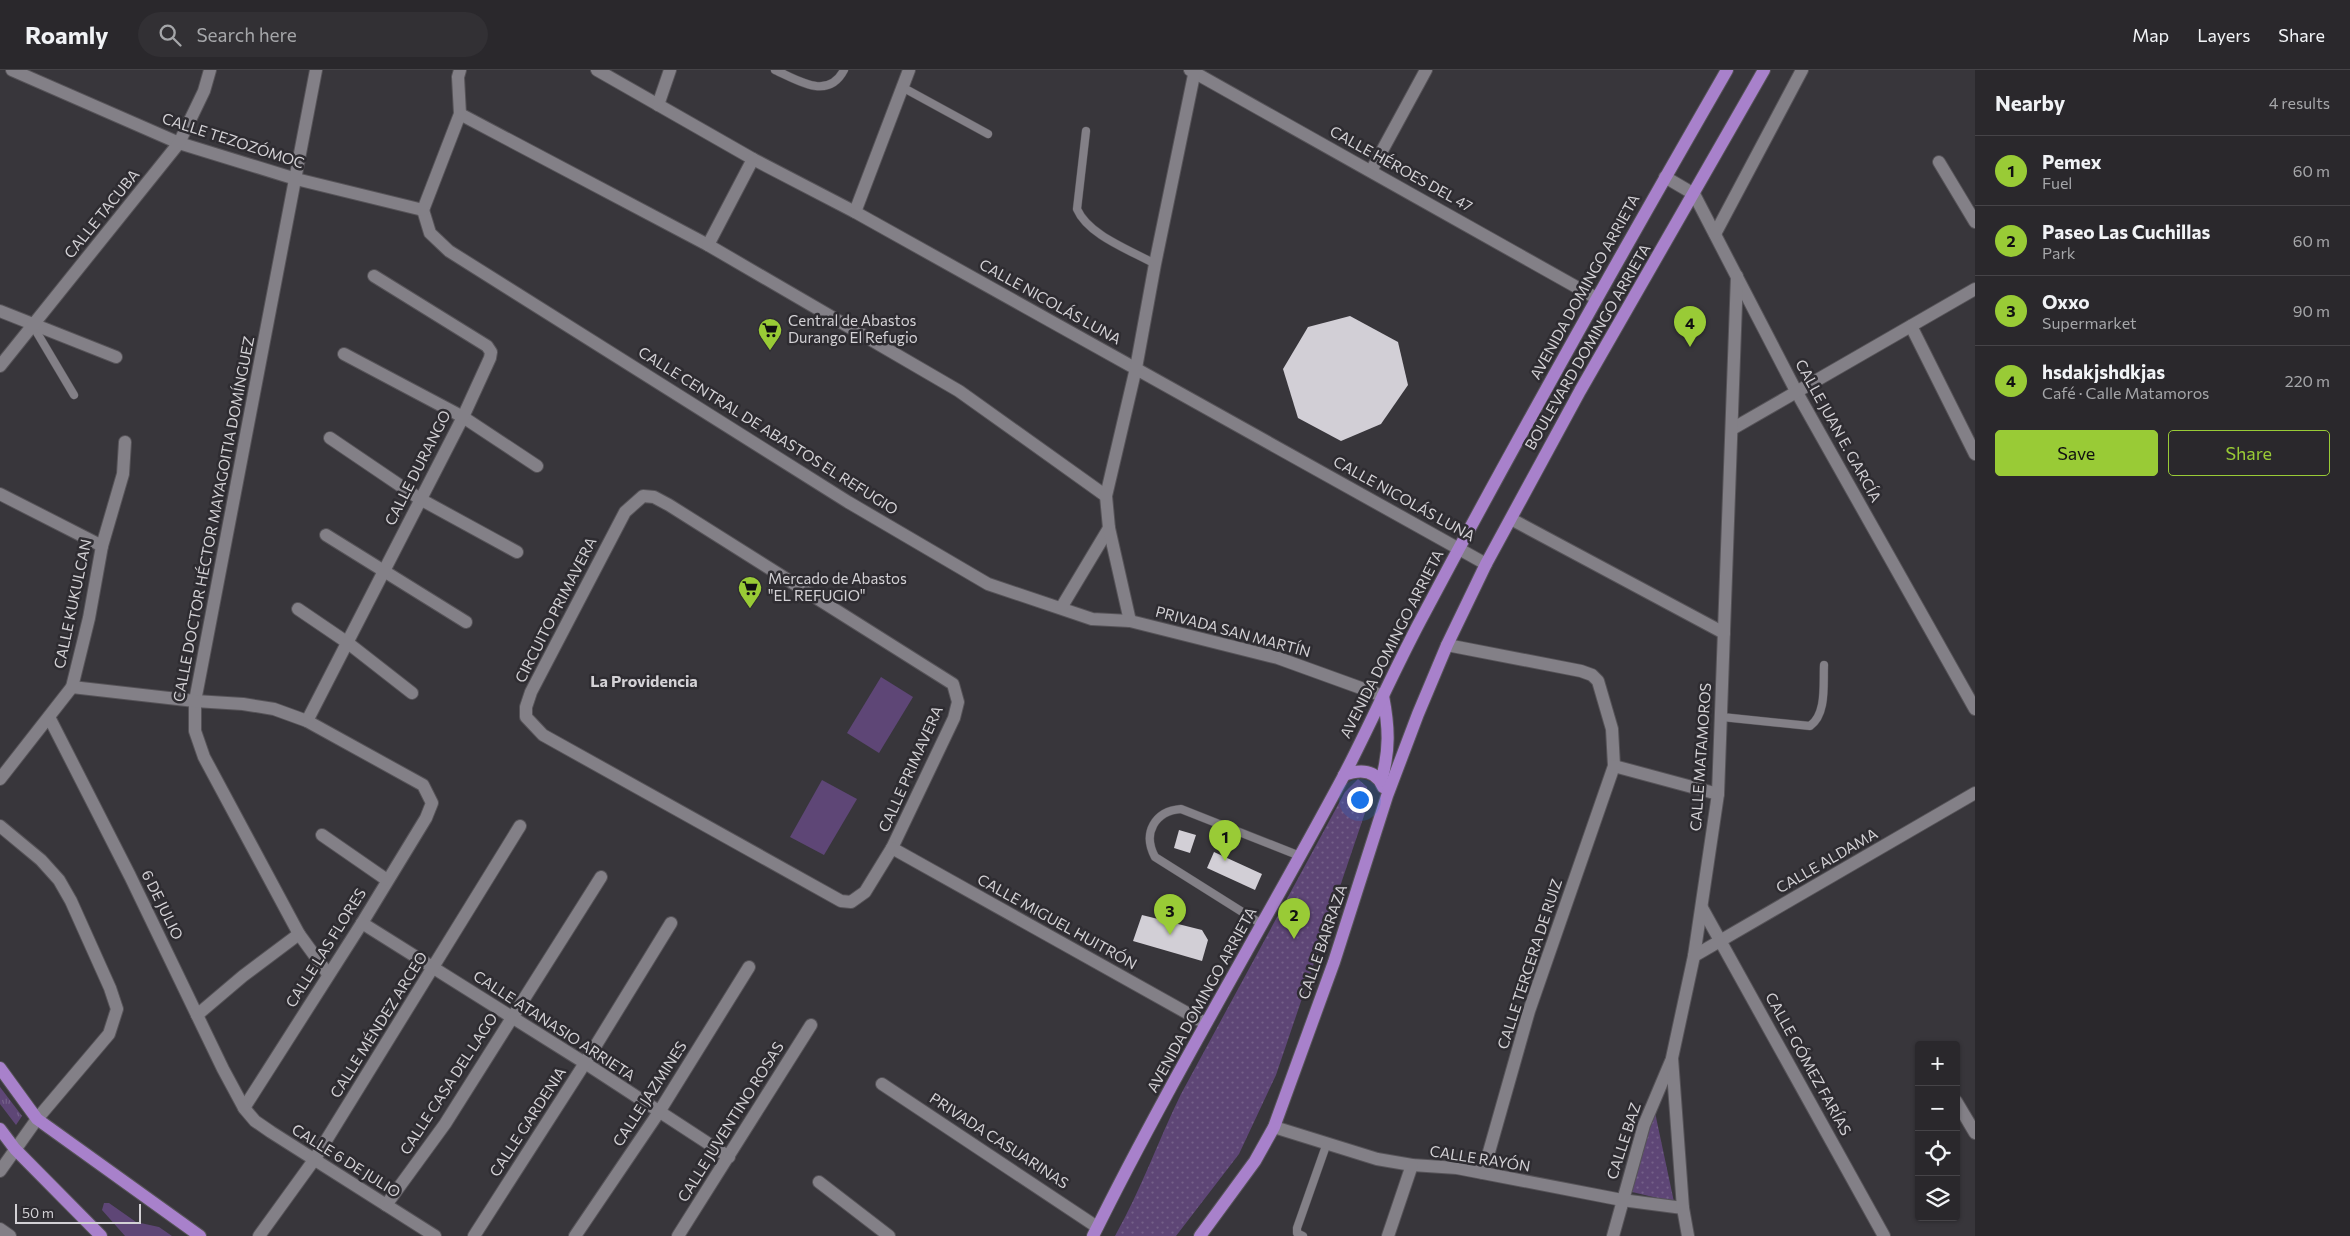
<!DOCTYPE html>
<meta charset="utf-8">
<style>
body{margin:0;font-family:Commissioner,sans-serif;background:#323034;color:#f1f3f6}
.controls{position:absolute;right:15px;bottom:15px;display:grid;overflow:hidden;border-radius:5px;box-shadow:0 1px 4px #0004}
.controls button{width:45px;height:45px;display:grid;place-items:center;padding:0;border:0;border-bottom:1px solid #464448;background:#2a282c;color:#f1f3f6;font:25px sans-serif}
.scale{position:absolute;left:15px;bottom:12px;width:126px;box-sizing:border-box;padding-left:5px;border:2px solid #d3d1d5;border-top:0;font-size:14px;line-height:18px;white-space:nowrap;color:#d3d1d5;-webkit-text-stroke:4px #2e2c31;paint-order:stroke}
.you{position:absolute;left:1359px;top:729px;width:18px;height:18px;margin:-12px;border:4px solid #fff;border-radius:50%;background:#1a73e8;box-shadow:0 0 0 8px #1a73e833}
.badge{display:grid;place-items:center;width:32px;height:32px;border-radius:50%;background:#99cb36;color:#111;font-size:16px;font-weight:700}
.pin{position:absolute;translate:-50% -41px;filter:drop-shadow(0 1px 2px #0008)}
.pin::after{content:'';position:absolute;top:26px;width:18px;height:15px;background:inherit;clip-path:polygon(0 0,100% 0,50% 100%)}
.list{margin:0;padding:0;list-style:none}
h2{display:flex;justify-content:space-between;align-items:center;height:65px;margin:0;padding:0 20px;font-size:21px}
h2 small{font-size:16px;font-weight:400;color:#a5a6a9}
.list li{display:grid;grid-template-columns:32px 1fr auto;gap:15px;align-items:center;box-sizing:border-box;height:70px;padding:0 20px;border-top:1px solid #464448}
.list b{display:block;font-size:19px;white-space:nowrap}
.list p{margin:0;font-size:16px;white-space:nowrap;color:#a5a6a9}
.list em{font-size:16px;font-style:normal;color:#a5a6a9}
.actions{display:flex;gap:10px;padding:15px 20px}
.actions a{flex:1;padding:11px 0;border:1px solid #99cb36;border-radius:5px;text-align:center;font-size:18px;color:#99cb36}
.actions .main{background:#99cb36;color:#111}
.icon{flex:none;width:28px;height:28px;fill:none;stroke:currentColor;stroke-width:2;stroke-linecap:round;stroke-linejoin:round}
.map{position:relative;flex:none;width:1975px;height:1166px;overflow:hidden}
header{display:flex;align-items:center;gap:30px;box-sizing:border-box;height:70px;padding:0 25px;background:#2a282c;border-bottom:1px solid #464448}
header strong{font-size:24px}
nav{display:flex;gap:28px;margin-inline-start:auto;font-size:18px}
.search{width:350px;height:45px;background:#323034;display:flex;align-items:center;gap:12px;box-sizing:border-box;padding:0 18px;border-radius:28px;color:#a5a6a9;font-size:19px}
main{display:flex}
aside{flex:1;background:#2a282c}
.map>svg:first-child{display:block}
.grass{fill:url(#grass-tufts)}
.park{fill:url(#park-dots)}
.garden{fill:#5e4676}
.building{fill:#d2cfd6}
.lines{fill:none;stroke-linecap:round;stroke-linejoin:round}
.lane-casing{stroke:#565358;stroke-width:9}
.street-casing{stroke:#565358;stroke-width:14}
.secondary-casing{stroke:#565358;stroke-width:14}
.primary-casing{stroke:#565358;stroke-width:14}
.lane{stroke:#838087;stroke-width:8}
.street{stroke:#838087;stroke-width:12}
.secondary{stroke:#838087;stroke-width:12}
.primary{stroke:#a881cb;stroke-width:12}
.labels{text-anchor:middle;stroke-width:5;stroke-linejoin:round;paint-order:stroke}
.street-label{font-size:15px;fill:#d3d1d5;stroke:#2e2c31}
.poi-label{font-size:15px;fill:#d3d1d5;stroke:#2e2c31;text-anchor:start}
.neighbourhood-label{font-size:16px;font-weight:bold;fill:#d3d1d5;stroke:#2e2c31}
</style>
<header>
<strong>Roamly</strong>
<div class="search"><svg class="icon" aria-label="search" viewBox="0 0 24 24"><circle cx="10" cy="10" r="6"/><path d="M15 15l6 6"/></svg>Search here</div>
<nav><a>Map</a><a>Layers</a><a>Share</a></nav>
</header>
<main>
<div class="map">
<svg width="1975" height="1166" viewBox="0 0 1975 1166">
<defs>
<pattern id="grass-tufts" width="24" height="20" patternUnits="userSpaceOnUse" patternTransform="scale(1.25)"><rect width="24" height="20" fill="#5e4676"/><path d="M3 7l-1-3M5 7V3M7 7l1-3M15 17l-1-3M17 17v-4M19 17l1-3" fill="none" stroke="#746089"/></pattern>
<pattern id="park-dots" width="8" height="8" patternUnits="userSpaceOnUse" patternTransform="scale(1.25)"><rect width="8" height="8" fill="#5e4676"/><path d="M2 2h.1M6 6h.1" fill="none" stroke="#746089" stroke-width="1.8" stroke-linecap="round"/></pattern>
</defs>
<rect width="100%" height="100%" fill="#38363b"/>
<!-- grass -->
<path class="grass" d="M0,1017L22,1046L16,1055L0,1034Z"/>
<!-- park -->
<g class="park">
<path d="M1358,709L1367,717L1368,734L1276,1005L1239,1084L1176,1166H1115C1141,1120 1158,1071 1181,1024L1345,722Z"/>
<path d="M1653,1033L1674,1132L1628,1121Z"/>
</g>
<!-- garden -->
<g class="garden">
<path d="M881,607L913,627L879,683L847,663Z"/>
<path d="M822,710L857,729L824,785L790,767Z"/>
<path d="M104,1133H109L136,1152L159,1157L172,1166H125L102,1140Z"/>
</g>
<!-- building -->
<g class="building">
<path d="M1350,246L1398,272L1408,315L1381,354L1341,371L1298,348L1283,299L1308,257Z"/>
<path d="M1179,760L1196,765L1190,783L1174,778Z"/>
<path d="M1214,782L1262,804L1255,820L1207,798Z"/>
<path d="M1142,845L1202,860L1208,870L1202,891L1133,871Z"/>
</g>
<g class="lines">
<!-- lane casing -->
<g class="lane-casing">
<g id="lane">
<path d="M775,0C798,10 828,31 844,0"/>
<path d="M902,17L988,64"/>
<path d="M1086,61L1077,139C1088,165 1130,180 1155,194"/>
<path d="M33,256L74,325"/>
<path d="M1722,647L1810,656C1827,644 1823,614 1824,595"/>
<path d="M1263,855L1155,787C1142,763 1155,741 1181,739L1300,786"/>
<path d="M1303,1166L1297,1163V1158L1327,1073"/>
</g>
</g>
<!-- street casing -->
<g class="street-casing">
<g id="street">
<path d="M12,0L179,73L296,109L423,140"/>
<path d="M316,0L195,631V661L204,687L299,864L328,904"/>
<path d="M597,0L753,89L855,142L1486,494"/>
<path d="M1190,0L1596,228"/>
<path d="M658,35L670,0"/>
<path d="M460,44L708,175L959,321L1106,426"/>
<path d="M1939,92L1975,152"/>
<path d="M1371,101L1426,0"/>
<path d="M1665,107L1694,124L1796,321L1975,639"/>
<path d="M423,140L430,163L449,181L848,432L988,514L1092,549L1130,551L1278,588L1383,626"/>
<path d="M423,140L460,44L458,7L460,0"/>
<path d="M855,142L909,0"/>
<path d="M1715,164L1802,0"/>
<path d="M708,175L753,89"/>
<path d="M0,241L116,287"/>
<path d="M1911,256L1975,384"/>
<path d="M344,284L463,347L537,396"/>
<path d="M0,296L179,73L204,21L210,0"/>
<path d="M1732,359L1975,219"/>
<path d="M330,368L420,429L517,482"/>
<path d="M0,424L102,476"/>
<path d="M643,426L654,427L669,435L953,614L958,632L954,648L892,778L865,822L851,832L841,831L543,665L526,647V637L531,622L625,442Z"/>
<path d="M1511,449L1724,563"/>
<path d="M326,465L466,552"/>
<path d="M1061,538L1109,458"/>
<path d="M298,539L348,573L412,623"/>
<path d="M1130,551L1109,458L1106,426L1136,298L1155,194L1195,0"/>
<path d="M1447,575L1581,601L1592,605L1598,611L1612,659L1614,696L1529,941L1483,1103"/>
<path d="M72,617L195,631L243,634L274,639L307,651L423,715L432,733L426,748L362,853L244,1038"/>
<path d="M49,647L130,806L223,999L244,1038L255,1051L271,1062L435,1166"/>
<path d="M307,651L463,347L490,288L491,282L487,276L374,206"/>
<path d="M1614,696L1718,724"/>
<path d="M0,709L72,617L89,548L102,476L123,404L125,372"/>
<path d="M0,756L41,790L59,810L71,831L110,918L117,939L109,964L37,1049L0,1101"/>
<path d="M322,765L387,810"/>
<path d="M892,778L1205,953"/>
<path d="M1702,838L1884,1166"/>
<path d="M362,853L585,993L729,1087"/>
<path d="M1694,886L1975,723"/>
<path d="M197,945L243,906L299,864"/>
<path d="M882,1014L1097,1157"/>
<path d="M1956,1031L1975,1063"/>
<path d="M1274,1057L1377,1089L1412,1095L1457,1098L1622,1130L1683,1138"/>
<path d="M819,1112L889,1166"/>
<path d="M386,1135L445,1054L601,807"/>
<path d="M259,1166L314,1090L520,756"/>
<path d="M474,1166L585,993L671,853"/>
<path d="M575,1166L659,1042L749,897"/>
<path d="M678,1166L811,955"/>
<path d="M1388,1166L1412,1095"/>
<path d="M1613,1166L1644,1055L1671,991"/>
<path d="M1688,1166L1683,1138L1672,988L1694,886L1718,724L1737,206"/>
</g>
</g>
<!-- secondary casing -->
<g class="secondary-casing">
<path id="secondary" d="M0,1159L10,1166"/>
</g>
<!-- primary casing -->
<g class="primary-casing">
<g id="primary">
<path d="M1344,705C1360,699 1376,699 1383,717"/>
<path d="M1381,711C1390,681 1389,657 1383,626"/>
<path d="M0,998L37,1049L200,1166"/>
<path d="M0,1059L15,1079L101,1166"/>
<path d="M1093,1166C1170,1010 1260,862 1342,709C1371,654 1395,597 1425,542C1522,359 1624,179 1727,0"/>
<path d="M1200,1166L1255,1091L1274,1057L1334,892L1387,726L1418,644L1447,575L1486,494L1580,321L1764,0"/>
</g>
</g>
<!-- lane -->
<use href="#lane" class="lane"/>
<!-- street -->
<use href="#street" class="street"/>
<!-- secondary -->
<use href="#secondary" class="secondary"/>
<!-- primary -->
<use href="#primary" class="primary"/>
</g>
<!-- icons -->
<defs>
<g id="supermarket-pin" transform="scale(1.25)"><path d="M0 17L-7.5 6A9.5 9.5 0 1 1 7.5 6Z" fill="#99cb36" stroke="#2e2c31"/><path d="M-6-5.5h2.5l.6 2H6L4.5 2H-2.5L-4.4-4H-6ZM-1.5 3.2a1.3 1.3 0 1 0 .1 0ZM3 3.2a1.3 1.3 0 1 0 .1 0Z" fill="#111"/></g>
</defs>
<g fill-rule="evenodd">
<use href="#supermarket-pin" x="770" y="260"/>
<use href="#supermarket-pin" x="750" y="518"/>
</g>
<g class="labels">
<!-- street labels -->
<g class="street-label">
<text transform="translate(233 71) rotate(18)" y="5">CALLE TEZOZÓMOC</text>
<text transform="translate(1401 99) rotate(29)" y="5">CALLE HÉROES DEL 47</text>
<text transform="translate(102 144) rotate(-51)" y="5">CALLE TACUBA</text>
<text transform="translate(1585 217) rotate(-61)" y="5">AVENIDA DOMINGO ARRIETA</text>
<text transform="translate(1050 232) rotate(29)" y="5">CALLE NICOLÁS LUNA</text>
<text transform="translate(1588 277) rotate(-60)" y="5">BOULEVARD DOMINGO ARRIETA</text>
<text transform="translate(768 361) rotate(32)" y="5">CALLE CENTRAL DE ABASTOS EL REFUGIO</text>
<text transform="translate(1838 361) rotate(61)" y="5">CALLE JUAN E. GARCÍA</text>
<text transform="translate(418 398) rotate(-63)" y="5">CALLE DURANGO</text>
<text transform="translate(1404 429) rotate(29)" y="5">CALLE NICOLÁS LUNA</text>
<text transform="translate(214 449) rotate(-79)" y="5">CALLE DOCTOR HÉCTOR MAYAGOITIA DOMÍNGUEZ</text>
<text transform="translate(73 534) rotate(-78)" y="5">CALLE KUKULCAN</text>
<text transform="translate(556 540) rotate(-63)" y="5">CIRCUITO PRIMAVERA</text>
<text transform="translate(1233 562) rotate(15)" y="5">PRIVADA SAN MARTÍN</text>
<text transform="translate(1392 574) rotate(-63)" y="5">AVENIDA DOMINGO ARRIETA</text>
<text transform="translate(1701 687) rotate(-86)" y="5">CALLE MATAMOROS</text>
<text transform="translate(911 699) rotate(-66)" y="5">CALLE PRIMAVERA</text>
<text transform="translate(1827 791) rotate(-30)" y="5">CALLE ALDAMA</text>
<text transform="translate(162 835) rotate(64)" y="5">6 DE JULIO</text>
<text transform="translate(1057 852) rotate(29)" y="5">CALLE MIGUEL HUITRÓN</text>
<text transform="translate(1323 872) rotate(-71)" y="5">CALLE BARRAZA</text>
<text transform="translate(326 878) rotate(-58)" y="5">CALLE LAS FLORES</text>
<text transform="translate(1530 894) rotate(-72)" y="5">CALLE TERCERA DE RUIZ</text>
<text transform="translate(1202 930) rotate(-61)" y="5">AVENIDA DOMINGO ARRIETA</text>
<text transform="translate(379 955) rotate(-58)" y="5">CALLE MÉNDEZ ARCEO</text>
<text transform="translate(554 956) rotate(33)" y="5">CALLE ATANASIO ARRIETA</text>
<text transform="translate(1808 994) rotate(61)" y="5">CALLE GÓMEZ FARÍAS</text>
<text transform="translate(449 1014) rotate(-57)" y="5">CALLE CASA DEL LAGO</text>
<text transform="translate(650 1024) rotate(-57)" y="5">CALLE JAZMINES</text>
<text transform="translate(528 1052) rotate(-57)" y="5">CALLE GARDENIA</text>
<text transform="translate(731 1052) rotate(-58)" y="5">CALLE JUVENTINO ROSAS</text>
<text transform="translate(999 1071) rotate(33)" y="5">PRIVADA CASUARINAS</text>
<text transform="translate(1624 1071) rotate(-72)" y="5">CALLE BAZ</text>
<text transform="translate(1480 1089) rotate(9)" y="5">CALLE RAYÓN</text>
<text transform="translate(346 1091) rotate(32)" y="5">CALLE 6 DE JULIO</text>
</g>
<!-- poi labels -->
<g class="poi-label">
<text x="788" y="256">Central de Abastos<tspan x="788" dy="17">Durango El Refugio</tspan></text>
<text x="768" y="514">Mercado de Abastos<tspan x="768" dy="17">"EL REFUGIO"</tspan></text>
</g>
<!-- neighbourhood labels -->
<g class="neighbourhood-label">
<text x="644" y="617">La Providencia</text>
</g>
</g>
</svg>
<div class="controls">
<button>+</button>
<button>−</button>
<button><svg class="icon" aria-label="locate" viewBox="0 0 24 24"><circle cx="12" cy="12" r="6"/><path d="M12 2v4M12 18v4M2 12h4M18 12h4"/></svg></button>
<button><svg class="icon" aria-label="layers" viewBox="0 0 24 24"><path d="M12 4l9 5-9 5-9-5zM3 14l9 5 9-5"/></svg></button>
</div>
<div class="scale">50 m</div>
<div class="you"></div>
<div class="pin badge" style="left:1225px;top:791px">1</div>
<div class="pin badge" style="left:1294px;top:869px">2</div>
<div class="pin badge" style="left:1170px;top:865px">3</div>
<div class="pin badge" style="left:1690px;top:277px">4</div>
</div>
<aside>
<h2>Nearby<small>4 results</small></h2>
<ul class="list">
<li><span class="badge">1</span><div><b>Pemex</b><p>Fuel</p></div><em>60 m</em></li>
<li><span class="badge">2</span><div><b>Paseo Las Cuchillas</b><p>Park</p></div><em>60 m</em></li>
<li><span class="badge">3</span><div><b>Oxxo</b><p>Supermarket</p></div><em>90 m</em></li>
<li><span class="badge">4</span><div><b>hsdakjshdkjas</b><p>Café · Calle Matamoros</p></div><em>220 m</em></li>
</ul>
<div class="actions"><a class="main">Save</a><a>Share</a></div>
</aside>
</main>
